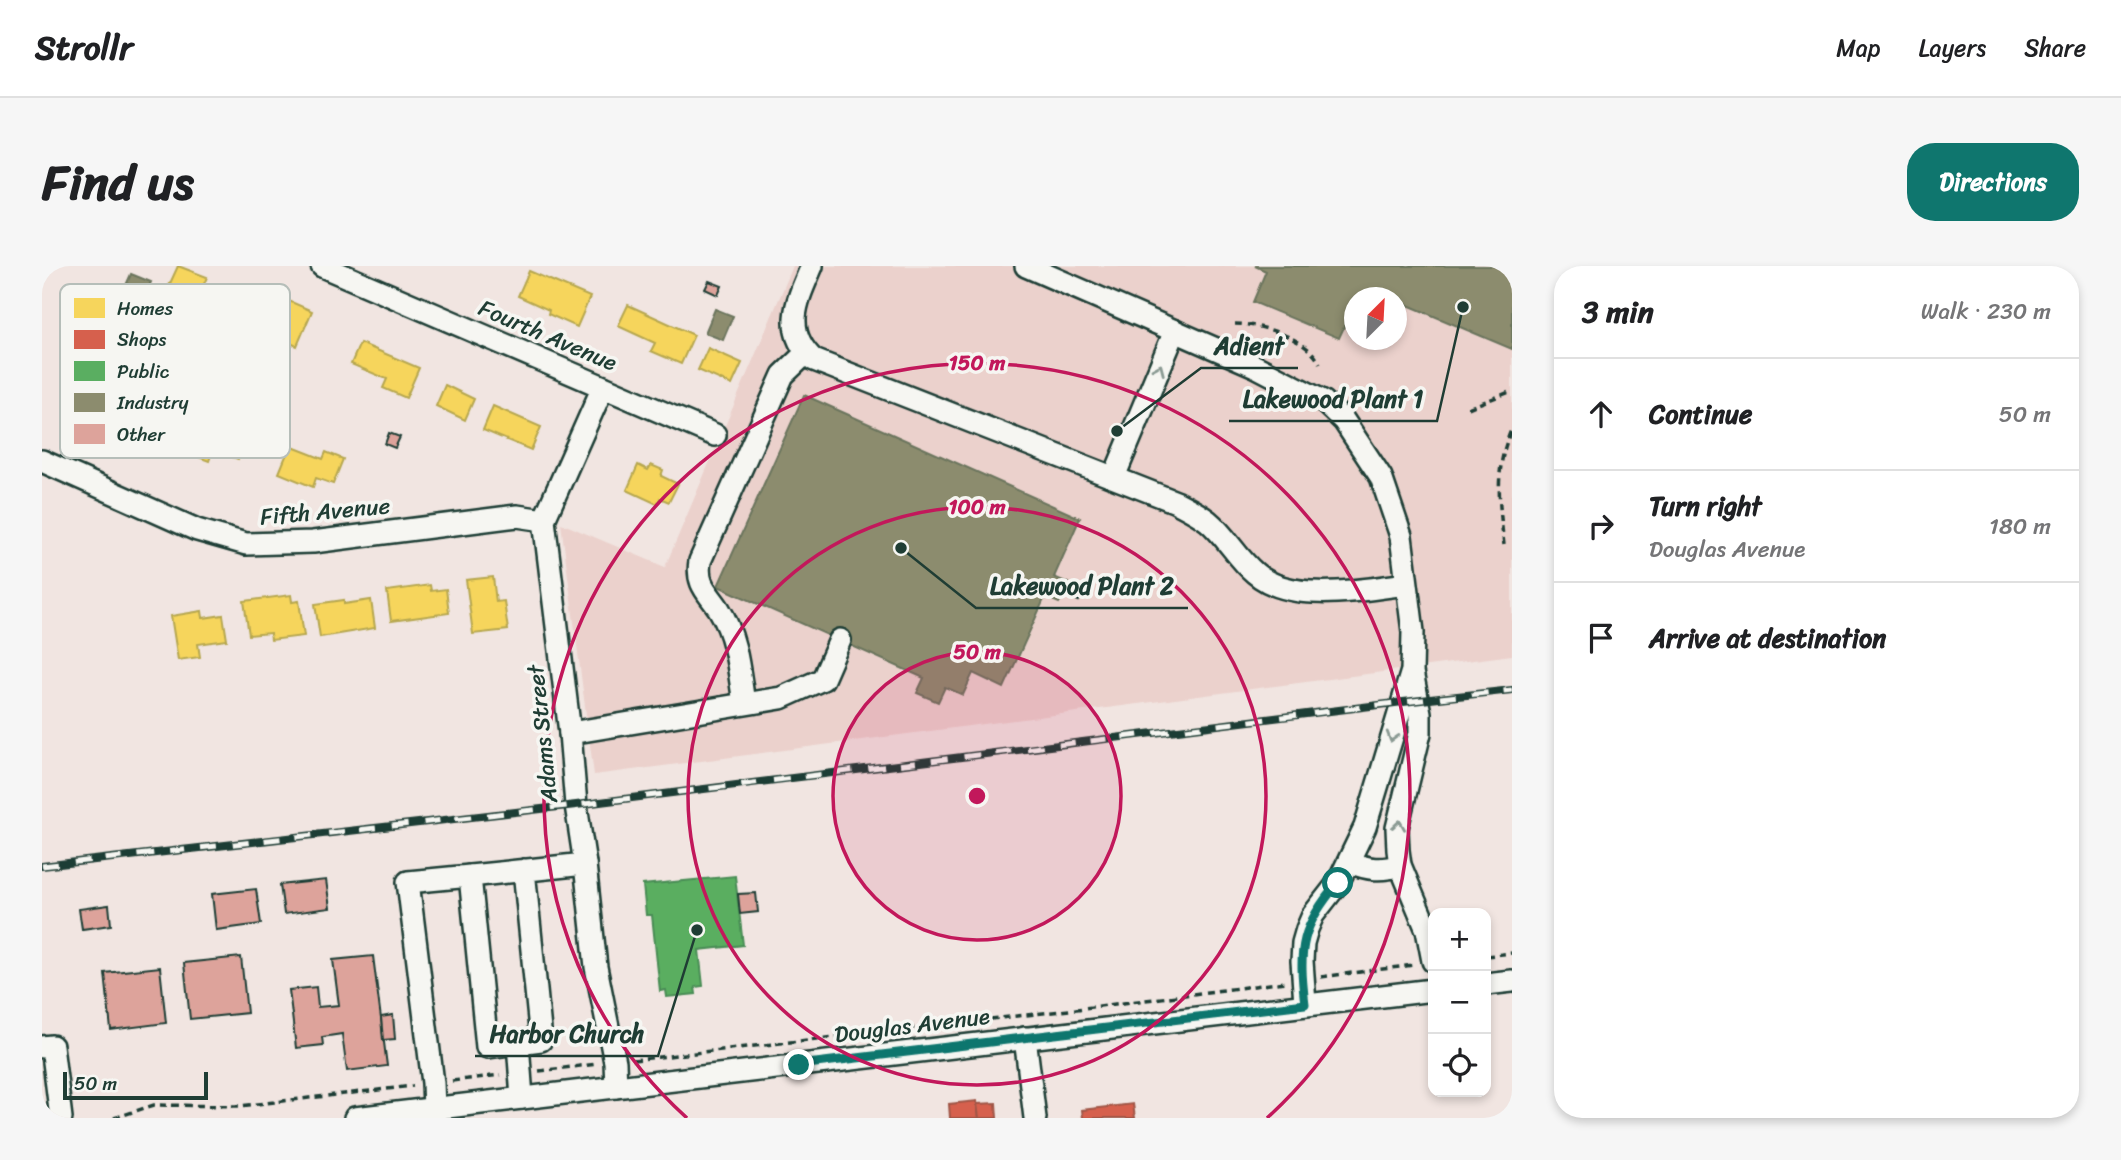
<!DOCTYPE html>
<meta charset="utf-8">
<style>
body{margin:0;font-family:Sriracha,sans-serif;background:#f6f6f6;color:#202124}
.controls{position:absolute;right:21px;bottom:21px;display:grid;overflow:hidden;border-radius:14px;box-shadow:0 4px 10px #0003}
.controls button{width:63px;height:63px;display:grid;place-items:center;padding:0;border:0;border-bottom:2px solid #e0e0e0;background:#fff;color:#202124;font:35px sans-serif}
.compass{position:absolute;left:1302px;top:21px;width:63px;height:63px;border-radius:50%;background:#fff;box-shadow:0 4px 10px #0003;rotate:24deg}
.scale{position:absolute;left:21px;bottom:18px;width:145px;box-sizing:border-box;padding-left:7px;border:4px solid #1f3d34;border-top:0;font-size:19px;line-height:24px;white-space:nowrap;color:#1f3d34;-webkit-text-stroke:5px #f6f6f2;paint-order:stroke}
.stop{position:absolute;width:21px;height:21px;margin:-16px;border:5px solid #0f766e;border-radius:50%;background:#fff}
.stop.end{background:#0f766e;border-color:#fff;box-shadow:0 2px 7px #0008}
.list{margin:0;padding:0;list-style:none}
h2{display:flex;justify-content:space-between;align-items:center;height:91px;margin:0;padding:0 28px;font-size:30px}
h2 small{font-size:23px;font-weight:400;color:#757577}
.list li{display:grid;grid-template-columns:46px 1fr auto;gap:21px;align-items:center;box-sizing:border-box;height:112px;padding:0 28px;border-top:2px solid #e0e0e0}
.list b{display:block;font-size:26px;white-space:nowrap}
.list p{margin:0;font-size:23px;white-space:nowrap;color:#757577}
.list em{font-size:23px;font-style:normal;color:#757577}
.icon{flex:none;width:38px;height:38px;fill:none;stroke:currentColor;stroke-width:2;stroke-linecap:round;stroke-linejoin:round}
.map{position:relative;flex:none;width:1470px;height:852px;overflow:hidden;border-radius:28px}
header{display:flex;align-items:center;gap:42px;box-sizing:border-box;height:98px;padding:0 35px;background:#fff;border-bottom:2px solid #e0e0e0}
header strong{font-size:33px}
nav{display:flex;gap:38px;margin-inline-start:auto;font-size:24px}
.intro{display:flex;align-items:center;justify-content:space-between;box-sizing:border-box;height:168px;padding:0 42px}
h1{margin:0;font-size:49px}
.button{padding:18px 32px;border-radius:28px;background:#0f766e;color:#fff;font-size:24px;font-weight:700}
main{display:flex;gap:42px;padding:0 42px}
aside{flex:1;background:#fff;border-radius:28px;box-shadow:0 4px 10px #0003}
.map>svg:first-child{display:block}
.built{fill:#ebd1cc;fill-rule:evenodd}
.homes{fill:#f6d55c;stroke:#b6a750;stroke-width:2}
.shops{fill:#d6604d;stroke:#9f5646;stroke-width:2}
.public{fill:#5aae61;stroke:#488c54;stroke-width:2}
.industry{fill:#8c8c6e;stroke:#6b745d;stroke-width:2}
.building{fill:#dda39b;stroke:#1f3d34;stroke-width:2}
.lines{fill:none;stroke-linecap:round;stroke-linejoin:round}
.minor-casing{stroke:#1f3d34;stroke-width:26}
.path{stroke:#1f3d34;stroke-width:3.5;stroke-dasharray:7 5;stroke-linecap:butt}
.minor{stroke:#f6f6f2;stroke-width:21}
.rail-casing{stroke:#1f3d34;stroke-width:8}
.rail{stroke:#f6f6f2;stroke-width:5;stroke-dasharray:16;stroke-linecap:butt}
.oneway{stroke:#8a9a93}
.route{stroke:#0f766e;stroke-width:9}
.ring{fill:none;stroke:#c2185b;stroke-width:3.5}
.labels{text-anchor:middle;stroke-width:7;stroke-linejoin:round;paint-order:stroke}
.street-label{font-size:23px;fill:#1f3d34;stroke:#f6f6f2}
.key{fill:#f6f6f2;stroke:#b6beb9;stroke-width:2}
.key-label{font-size:19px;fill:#1f3d34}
.centre{fill:#c2185b;stroke:#f6f6f2;stroke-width:3.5}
.ring-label{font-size:21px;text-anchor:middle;font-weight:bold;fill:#c2185b;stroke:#f6f6f2;stroke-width:7;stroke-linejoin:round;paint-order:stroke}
.leader{fill:none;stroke:#1f3d34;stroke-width:2.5}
.callout-dot{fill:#1f3d34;stroke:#f6f6f2;stroke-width:2.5}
.callout-label{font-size:24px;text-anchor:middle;font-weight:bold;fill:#1f3d34;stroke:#f6f6f2;stroke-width:7;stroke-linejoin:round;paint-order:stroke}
</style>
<header>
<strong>Strollr</strong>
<nav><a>Map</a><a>Layers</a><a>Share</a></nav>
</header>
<div class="intro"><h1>Find us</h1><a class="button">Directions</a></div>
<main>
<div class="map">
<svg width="1470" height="852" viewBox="0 0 1470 852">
<rect width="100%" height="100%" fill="#f1e5e1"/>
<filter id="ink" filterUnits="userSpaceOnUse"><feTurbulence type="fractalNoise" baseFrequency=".0143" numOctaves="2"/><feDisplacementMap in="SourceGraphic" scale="14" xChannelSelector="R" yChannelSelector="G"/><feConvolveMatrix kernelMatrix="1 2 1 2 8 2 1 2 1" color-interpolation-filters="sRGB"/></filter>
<g filter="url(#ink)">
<!-- built -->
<path class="built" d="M751,0H1470V389L552,509L519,257L623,301ZM1312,32H1354V74H1312Z"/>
<!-- homes -->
<g class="homes">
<path d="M136,0L165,11L154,37L125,24Z"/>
<path d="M487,5L548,31L535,61L506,48L507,44L476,30Z"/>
<path d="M208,29L234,40L238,31L270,45L255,80L222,66L228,53L221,50L218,56L201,48Z"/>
<path d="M586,39L652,69L639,98L609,85L613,77L576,60Z"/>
<path d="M318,77L377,102L364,132L341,122L345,113L309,98Z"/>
<path d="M666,82L700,97L690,119L656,104Z"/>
<path d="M403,119L432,133L423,154L394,140Z"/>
<path d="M451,140L499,161L489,184L441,164Z"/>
<path d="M145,150L204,172L196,193L171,184L167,195L151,189L154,182L136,175Z"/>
<path d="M248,180L281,193L284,186L301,193L291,218L274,212L271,221L237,207Z"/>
<path d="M596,199L606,204L609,199L621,204L619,210L636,218L627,236L618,232L615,238L585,224Z"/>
<path d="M451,311L454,336L462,335L466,364L431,368L424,314Z"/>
<path d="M388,319L389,325L404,323L407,347L349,355L345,325Z"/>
<path d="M249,329L250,336L257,335L262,370L229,374L228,367L207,369L202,335Z"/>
<path d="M302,334V338L329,334L333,362L278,371L273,338Z"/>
<path d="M160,345L161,352L181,349L185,374L156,378L158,391L136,394L129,350Z"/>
</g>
<!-- shops -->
<g class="shops">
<path d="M935,835L937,852H908L907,838Z"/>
<path d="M954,837L955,852H937L935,838Z"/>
<path d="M1091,838L1093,852H1041L1040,844Z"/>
</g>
<!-- public -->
<path class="public" d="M693,610L701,679L657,684L661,720L653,721L654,728L625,731L624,724L618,725L610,649H604L601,619Z"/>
<!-- industry -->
<g class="industry">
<path d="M1213,0H1470V83L1354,34V32H1312V46L1308,48L1297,72L1211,36L1224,5Z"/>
<path d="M89,8L109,16L101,35L81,26Z"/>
<path d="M673,43L691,50L681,74L663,67Z"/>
<path d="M762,129L1038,252L1012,311L1026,317L1022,327L1017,337L1003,331L962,422L931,407L921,429L903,421L896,436L875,427L882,412L676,320Z"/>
</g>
<!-- building -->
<g class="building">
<path d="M667,15L680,20L676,29L663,23Z"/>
<path d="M347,167L358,171L353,182L343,178Z"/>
<path d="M284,614L288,642L242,648L238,619Z"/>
<path d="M214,623L219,658L174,664L170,628Z"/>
<path d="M714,627L716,646L698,648L696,628Z"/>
<path d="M67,639L69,659L40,663L37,643Z"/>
<path d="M331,690L345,800L305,805L300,768L280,771L281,779L254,782L247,724L274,721L276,741L297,739L291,694Z"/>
<path d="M199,691L205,747L148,753L142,697Z"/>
<path d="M118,701L124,757L69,764L63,707Z"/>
<path d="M351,749L353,773L341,774L339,751Z"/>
</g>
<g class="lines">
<!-- minor casing -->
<g class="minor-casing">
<g id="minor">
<path d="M280,0L673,169"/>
<path d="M770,0C756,33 739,64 772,94L1134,236C1145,242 1156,247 1166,255C1184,270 1195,292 1213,307C1248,338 1321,324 1364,318"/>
<path d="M984,0L1213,100L1281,135L1302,155L1339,211L1359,270L1371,366L1370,406L1378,447V467L1355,562L1356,584L1358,599L1385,664L1391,695"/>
<path d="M561,121L502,254L528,467L534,539L543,598L554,701L573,796L574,821"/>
<path d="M0,195L155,264L204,278L271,276L475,250L502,254"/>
<path d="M1072,211L1133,65"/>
<path d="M702,437C697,406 695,372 677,343C666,326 654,319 658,295L741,109L764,87"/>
<path d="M528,467L739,432L781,413L798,374"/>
<path d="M1308,596C1326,604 1340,605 1358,599"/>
<path d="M482,604L499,774L445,781L428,610L543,598"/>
<path d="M1444,718L1470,715"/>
<path d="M1263,738L1260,695L1261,677L1265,663L1271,649L1296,617L1323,561L1369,408"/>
<path d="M983,772L993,852"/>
<path d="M476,777L480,832"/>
<path d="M0,781L10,780L19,852"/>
<path d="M392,843L391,817L366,616L428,610"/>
<path d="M313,852L1391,724"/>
</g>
</g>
<!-- path -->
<g class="path">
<path d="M1193,58C1219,58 1266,72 1278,98"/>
<path d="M1325,74L1327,80"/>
<path d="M1426,142L1470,125"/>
<path d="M1462,279C1457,235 1452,203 1470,162"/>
<path d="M1022,327L1038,335"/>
<path d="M1444,690L1470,687"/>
<path d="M1279,711L1372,699"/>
<path d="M591,794L1019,745L1243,716"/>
<path d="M497,805L555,798"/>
<path d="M410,815L458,809"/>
<path d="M72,852L112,839L198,840L371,820"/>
</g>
<!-- minor -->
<use href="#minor" class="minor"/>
<!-- rail casing -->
<g class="rail-casing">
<path id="rail" d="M0,600L534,539L1361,436L1470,424"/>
</g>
<!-- rail -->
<use href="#rail" class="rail"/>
</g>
<!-- one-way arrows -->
<defs><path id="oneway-chevron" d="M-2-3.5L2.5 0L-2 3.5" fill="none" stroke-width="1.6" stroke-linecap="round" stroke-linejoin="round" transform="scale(1.75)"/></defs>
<g class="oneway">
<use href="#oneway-chevron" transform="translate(1117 103) rotate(-67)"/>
<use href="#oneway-chevron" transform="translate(1350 471) rotate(107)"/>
<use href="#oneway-chevron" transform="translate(1357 559) rotate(-82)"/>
</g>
</g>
<g class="lines" filter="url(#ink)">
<!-- route -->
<path class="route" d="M757,799L1263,738C1256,682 1259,660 1296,617"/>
</g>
<!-- distance rings -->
<circle cx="935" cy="530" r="144" fill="#c2185b" fill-opacity=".12"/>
<g class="ring">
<circle cx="935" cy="530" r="144"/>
<circle cx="935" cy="530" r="289"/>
<path d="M645 852A433 433 0 1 1 1225 852"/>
</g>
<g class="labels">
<!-- street labels -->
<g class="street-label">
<text transform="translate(506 69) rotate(23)" y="8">Fourth Avenue</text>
<text transform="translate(283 245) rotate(-5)" y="8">Fifth Avenue</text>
<text transform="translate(500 468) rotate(-96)" y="8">Adams Street</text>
<text transform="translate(870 759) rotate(-7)" y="8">Douglas Avenue</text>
</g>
</g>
<!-- legend -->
<rect x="18" y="18" width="230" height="174" rx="10" class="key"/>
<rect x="32" y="32" width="31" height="20" fill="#f6d55c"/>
<rect x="32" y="64" width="31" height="19" fill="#d6604d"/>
<rect x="32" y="95" width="31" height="20" fill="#5aae61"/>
<rect x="32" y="127" width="31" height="19" fill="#8c8c6e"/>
<rect x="32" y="158" width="31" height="20" fill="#dda39b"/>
<g class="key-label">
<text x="75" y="49">Homes</text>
<text x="75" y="80">Shops</text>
<text x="75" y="112">Public</text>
<text x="75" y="143">Industry</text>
<text x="75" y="175">Other</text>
</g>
<circle cx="935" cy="530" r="10" class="centre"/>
<g class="ring-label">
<text x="935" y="104">150 m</text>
<text x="935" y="248">100 m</text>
<text x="935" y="393">50 m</text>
</g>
<!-- callouts -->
<path class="leader" d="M1075 165L1159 102H1256M1421 41L1395 155H1187M859 282L934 342H1146M655 664L616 790H433"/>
<g class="callout-dot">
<circle cx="1075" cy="165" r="7"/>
<circle cx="1421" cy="41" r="7"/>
<circle cx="859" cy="282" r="7"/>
<circle cx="655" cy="664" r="7"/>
</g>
<g class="callout-label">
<text x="1207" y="88">Adient</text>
<text x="1291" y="141">Lakewood Plant 1</text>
<text x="1040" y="328">Lakewood Plant 2</text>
<text x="525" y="776">Harbor Church</text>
</g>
</svg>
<div class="controls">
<button>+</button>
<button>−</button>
<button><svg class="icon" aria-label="locate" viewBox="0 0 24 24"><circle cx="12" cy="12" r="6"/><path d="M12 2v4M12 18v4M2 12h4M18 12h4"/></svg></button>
</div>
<svg class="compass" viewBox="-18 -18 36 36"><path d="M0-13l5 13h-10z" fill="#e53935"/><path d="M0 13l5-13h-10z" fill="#757577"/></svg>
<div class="scale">50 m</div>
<div class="stop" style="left:1296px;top:617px"></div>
<div class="stop end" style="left:757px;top:799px"></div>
</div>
<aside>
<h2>3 min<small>Walk · 230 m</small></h2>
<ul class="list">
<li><svg class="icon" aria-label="ahead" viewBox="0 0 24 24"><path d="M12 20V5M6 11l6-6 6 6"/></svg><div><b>Continue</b></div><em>50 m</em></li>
<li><svg class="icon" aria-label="right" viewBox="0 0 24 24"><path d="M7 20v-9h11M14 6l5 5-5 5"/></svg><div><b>Turn right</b><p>Douglas Avenue</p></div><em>180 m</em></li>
<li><svg class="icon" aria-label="arrive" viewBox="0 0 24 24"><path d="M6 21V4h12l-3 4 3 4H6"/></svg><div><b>Arrive at destination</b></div></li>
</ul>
</aside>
</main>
